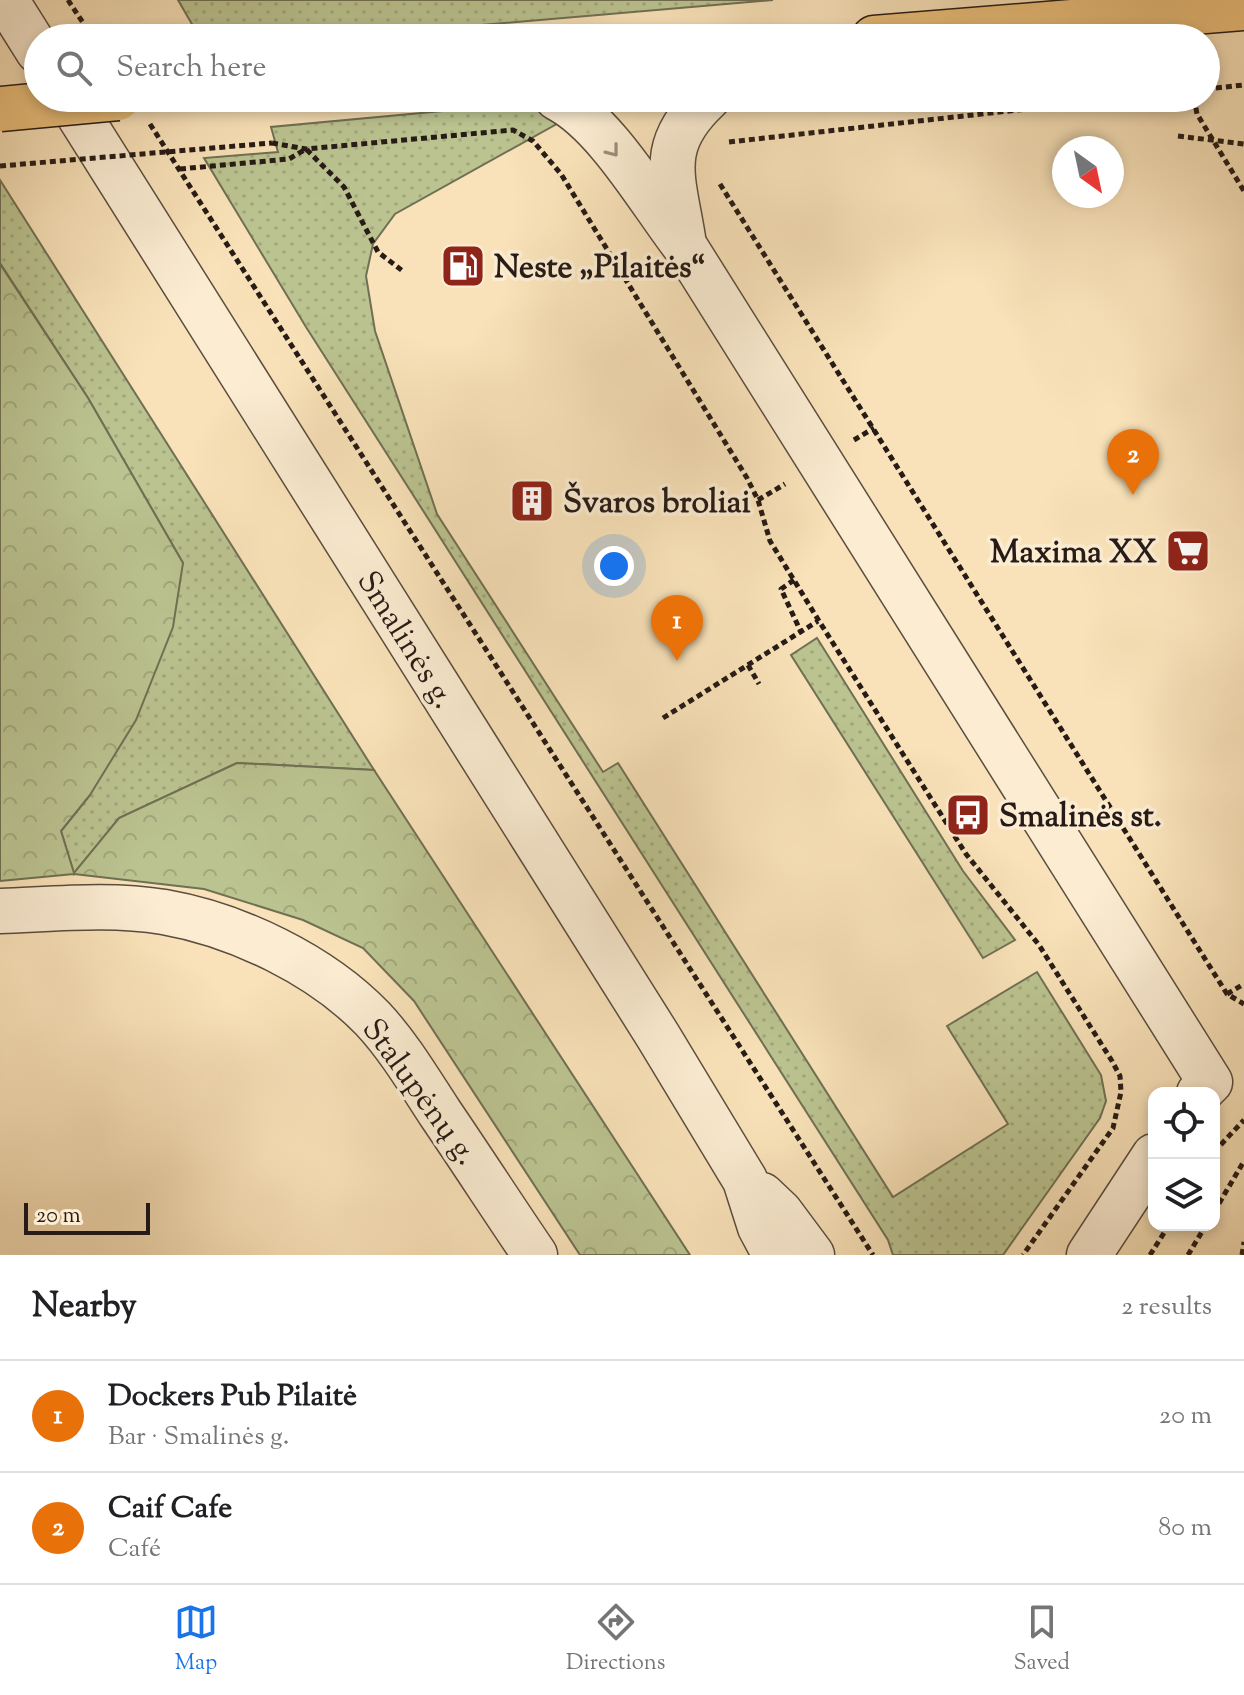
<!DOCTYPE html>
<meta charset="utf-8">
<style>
body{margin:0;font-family:"Sorts Mill Goudy",serif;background:#f2f2f2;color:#202124}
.controls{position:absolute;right:24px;bottom:24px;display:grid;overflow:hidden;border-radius:16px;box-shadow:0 4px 12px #0003}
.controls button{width:72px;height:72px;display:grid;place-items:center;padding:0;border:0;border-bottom:2px solid #e0e0e0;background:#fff;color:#202124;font:40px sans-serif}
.compass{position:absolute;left:1052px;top:136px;width:72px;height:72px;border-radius:50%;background:#fff;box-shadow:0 4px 12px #0003;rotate:147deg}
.scale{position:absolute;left:24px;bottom:20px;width:126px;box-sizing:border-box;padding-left:8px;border:4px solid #261b16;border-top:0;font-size:22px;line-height:28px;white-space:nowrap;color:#261b16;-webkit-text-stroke:6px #fbecd2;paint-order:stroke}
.you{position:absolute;left:614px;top:566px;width:28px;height:28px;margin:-20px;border:6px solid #fff;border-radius:50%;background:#1a73e8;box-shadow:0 0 0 12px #1a73e833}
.badge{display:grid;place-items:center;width:52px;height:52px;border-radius:50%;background:#1a73e8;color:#fff;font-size:26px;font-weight:700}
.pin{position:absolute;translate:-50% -66px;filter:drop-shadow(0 2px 4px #0008)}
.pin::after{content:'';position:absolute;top:42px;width:28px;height:24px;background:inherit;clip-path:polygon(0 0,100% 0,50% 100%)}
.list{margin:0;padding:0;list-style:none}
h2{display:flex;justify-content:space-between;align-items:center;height:104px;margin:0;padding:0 32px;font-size:34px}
h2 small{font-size:26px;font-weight:400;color:#757577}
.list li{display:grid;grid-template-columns:52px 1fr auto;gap:24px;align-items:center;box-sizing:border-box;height:112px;padding:0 32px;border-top:2px solid #e0e0e0}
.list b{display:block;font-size:30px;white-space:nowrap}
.list p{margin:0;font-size:26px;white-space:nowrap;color:#757577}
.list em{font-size:26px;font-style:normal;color:#757577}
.icon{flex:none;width:44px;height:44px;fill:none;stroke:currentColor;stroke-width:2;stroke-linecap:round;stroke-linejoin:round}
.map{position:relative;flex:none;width:1244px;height:1255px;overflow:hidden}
.search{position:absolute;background:#fff;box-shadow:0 4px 12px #0003;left:24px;right:24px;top:24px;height:88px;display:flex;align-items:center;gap:20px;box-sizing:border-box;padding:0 28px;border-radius:44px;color:#757577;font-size:30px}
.sheet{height:328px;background:#fff}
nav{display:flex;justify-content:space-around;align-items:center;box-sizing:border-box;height:112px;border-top:2px solid #e0e0e0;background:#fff;font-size:22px;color:#757577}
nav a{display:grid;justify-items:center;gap:4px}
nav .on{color:#1a73e8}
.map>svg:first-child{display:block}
.grass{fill:url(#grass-dots);stroke:#707054;stroke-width:2}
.forest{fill:url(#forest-crowns);stroke:#707054;stroke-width:2}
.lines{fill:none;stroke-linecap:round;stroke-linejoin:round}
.minor-casing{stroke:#5b4d3f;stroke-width:47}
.primary-casing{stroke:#261b16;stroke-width:47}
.path{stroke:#261b16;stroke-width:5;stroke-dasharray:6 4;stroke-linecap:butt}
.minor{stroke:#fbecd2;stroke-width:44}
.primary{stroke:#ecc17c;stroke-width:44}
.primary-bridge-casing{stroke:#261b16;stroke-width:47;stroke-linecap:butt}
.path-bridge{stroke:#261b16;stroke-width:5;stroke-dasharray:6 4;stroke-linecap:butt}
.primary-bridge{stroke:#ecc17c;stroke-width:44}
.oneway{stroke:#9b8e7d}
.labels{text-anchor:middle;stroke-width:7;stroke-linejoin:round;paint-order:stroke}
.poi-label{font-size:32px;font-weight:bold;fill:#261b16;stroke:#fbecd2;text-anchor:start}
.street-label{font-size:32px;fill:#261b16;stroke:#fbecd2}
</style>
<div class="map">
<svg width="1244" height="1255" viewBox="0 0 1244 1255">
<defs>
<pattern id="grass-dots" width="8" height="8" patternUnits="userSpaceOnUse" patternTransform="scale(2)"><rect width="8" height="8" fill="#bbc491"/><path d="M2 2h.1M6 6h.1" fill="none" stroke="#a1a87c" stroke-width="1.8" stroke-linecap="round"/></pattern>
<pattern id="forest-crowns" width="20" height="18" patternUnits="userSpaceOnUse" patternTransform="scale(2)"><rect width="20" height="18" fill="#bbc491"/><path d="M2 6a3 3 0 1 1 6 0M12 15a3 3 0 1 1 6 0" fill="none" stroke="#a1a87c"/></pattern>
</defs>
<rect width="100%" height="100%" fill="#f9e2b9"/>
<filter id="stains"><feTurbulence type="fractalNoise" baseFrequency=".0025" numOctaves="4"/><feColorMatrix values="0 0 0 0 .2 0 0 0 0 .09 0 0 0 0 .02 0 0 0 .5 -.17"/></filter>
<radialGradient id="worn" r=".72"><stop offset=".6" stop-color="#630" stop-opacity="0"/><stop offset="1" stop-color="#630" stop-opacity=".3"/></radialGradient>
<!-- grass -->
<g class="grass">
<path d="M178,0H773L331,38H200Z"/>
<path d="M517,104L535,108L562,121L395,214L373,244L366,276L375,331L437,514L603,772L618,763L893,1197L1008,1124L947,1026L1037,972L1101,1075L1106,1101L1100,1118L1003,1255H893L888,1240L306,327L204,158L278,152L271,127Z"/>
<path d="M0,180L374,770L237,763L119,818L74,874L61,831L90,795L183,563L88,398L0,263Z"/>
<path d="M817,638L963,871L1015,940L983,958L791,655Z"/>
</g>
<!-- forest -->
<path class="forest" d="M0,264L88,398L183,563L173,627L136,720L90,795L61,831L74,873L119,818L237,763L374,770L690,1255H580L414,1001L363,948L303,920L204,889L74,874L0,881Z"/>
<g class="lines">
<!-- minor casing -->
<g class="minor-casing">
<g id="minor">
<path d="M6,0L38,51"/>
<path d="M68,98L658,1036L745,1180L760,1227L775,1255"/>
<path d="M557,98C606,123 650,201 684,245L1210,1082L1199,1093"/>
<path d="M683,238C673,176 657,146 708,98"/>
<path d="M0,911C54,909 111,903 164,912C238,925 321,965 373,1019C399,1047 419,1081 440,1113C472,1160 503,1208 535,1255"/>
<path d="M762,1195L780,1212L812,1255"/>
<path d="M1089,1255L1154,1156"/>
</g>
</g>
<!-- primary casing -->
<g class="primary-casing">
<path id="primary" d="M874,38L1244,8"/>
</g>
<!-- path -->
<g class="path">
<path d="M68,0L93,38"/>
<path d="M1206,89L1244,85"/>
<path d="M1194,98L1197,114L1244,191"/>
<path d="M150,124L873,1255"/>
<path d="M1178,136L1244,144"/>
<path d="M729,142L1126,98"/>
<path d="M272,143L306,149L513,130L533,141L561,174L747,478L758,500L770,541L819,621L966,854L1039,945L1112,1061L1120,1076L1121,1092L1113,1128L1023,1255"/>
<path d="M180,169L289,159L306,149L344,187L378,252L404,272"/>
<path d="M720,184L1227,994L1244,1004"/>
<path d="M854,440L874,428"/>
<path d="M758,500L785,484"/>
<path d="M794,580L781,589L801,632"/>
<path d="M748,665L759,684"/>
<path d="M663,718L818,621"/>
<path d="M1227,994L1244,984"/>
<path d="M1214,1152L1244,1120"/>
<path d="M1214,1212L1244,1161"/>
<path d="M1150,1255L1169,1225"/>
<path d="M1188,1255L1206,1225"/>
<path d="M1242,1255L1244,1242"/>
</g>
<!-- minor -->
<use href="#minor" class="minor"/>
<!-- primary -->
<use href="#primary" class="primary"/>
<!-- primary-bridge casing -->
<g class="primary-bridge-casing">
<path id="primary-bridge" d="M0,109L118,98"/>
</g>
<!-- path-bridge -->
<path class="path-bridge" d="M0,166L272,143"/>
<!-- primary-bridge -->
<use href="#primary-bridge" class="primary-bridge"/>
</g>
<!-- one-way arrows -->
<defs><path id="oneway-chevron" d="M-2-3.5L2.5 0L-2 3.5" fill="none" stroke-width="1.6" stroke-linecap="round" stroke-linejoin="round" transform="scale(2)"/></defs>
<use class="oneway" href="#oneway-chevron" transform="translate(613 151) rotate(52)"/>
<!-- icons -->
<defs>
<g id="fuel-square" transform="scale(2.3)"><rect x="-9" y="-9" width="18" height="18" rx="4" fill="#8f2418" stroke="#fbecd2"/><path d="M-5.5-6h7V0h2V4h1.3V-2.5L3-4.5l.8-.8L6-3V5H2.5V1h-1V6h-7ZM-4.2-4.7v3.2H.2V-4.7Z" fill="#fff"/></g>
<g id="building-square" transform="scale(2.3)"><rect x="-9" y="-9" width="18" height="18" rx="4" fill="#8f2418" stroke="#fbecd2"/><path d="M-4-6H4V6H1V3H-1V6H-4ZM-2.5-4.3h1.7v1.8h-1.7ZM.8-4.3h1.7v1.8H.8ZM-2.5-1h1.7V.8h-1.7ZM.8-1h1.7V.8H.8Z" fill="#fff"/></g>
<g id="supermarket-square" transform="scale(2.3)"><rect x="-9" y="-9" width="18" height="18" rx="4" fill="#8f2418" stroke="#fbecd2"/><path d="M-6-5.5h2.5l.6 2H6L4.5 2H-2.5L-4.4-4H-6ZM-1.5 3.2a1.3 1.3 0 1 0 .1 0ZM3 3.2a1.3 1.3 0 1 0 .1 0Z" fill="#fff"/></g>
<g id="bus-square" transform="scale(2.3)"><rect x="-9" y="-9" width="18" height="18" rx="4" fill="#8f2418" stroke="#fbecd2"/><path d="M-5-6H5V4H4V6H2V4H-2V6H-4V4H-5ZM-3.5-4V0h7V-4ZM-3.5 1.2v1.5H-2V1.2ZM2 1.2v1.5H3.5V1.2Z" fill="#fff"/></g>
</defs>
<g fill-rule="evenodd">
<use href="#fuel-square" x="463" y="266"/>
<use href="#building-square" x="532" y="501"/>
<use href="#supermarket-square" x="1188" y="551"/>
<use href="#bus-square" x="968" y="815"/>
</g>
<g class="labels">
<!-- poi labels -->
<g class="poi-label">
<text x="494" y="277">Neste „Pilaitės“</text>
<text x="563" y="512">Švaros broliai</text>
<text x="1157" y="562" text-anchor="end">Maxima XX</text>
<text x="999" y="826">Smalinės st.</text>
</g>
<!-- street labels -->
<g class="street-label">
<text transform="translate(407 639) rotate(58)" y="11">Smalinės g.</text>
<text transform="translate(421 1091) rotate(54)" y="11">Stalupėnų g.</text>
</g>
</g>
<rect width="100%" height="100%" filter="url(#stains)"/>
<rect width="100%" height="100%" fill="url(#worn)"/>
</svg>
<div class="controls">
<button><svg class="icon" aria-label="locate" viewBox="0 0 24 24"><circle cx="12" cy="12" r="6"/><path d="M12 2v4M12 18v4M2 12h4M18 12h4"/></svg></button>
<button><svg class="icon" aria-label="layers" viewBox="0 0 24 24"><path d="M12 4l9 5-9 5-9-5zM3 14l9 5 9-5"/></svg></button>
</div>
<svg class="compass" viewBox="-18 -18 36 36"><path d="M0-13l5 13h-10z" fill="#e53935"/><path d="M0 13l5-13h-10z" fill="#757577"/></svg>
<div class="scale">20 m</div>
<div class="you"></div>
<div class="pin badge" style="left:677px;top:661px;background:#e8710a">1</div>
<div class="pin badge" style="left:1133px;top:495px;background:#e8710a">2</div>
<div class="search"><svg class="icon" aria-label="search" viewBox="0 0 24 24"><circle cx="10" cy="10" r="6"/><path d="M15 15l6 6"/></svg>Search here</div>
</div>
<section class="sheet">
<h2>Nearby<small>2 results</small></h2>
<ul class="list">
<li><span class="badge" style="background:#e8710a">1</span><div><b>Dockers Pub Pilaitė</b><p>Bar · Smalinės g.</p></div><em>20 m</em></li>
<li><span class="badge" style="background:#e8710a">2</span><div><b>Caif Cafe</b><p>Café</p></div><em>80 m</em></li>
</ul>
</section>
<nav>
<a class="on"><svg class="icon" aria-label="map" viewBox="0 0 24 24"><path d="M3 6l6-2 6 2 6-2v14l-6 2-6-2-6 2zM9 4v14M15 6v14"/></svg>Map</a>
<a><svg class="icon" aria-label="directions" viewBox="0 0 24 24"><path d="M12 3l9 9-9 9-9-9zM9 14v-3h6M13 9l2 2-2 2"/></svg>Directions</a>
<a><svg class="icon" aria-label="saved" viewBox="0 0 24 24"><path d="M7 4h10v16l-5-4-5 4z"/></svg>Saved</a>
</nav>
